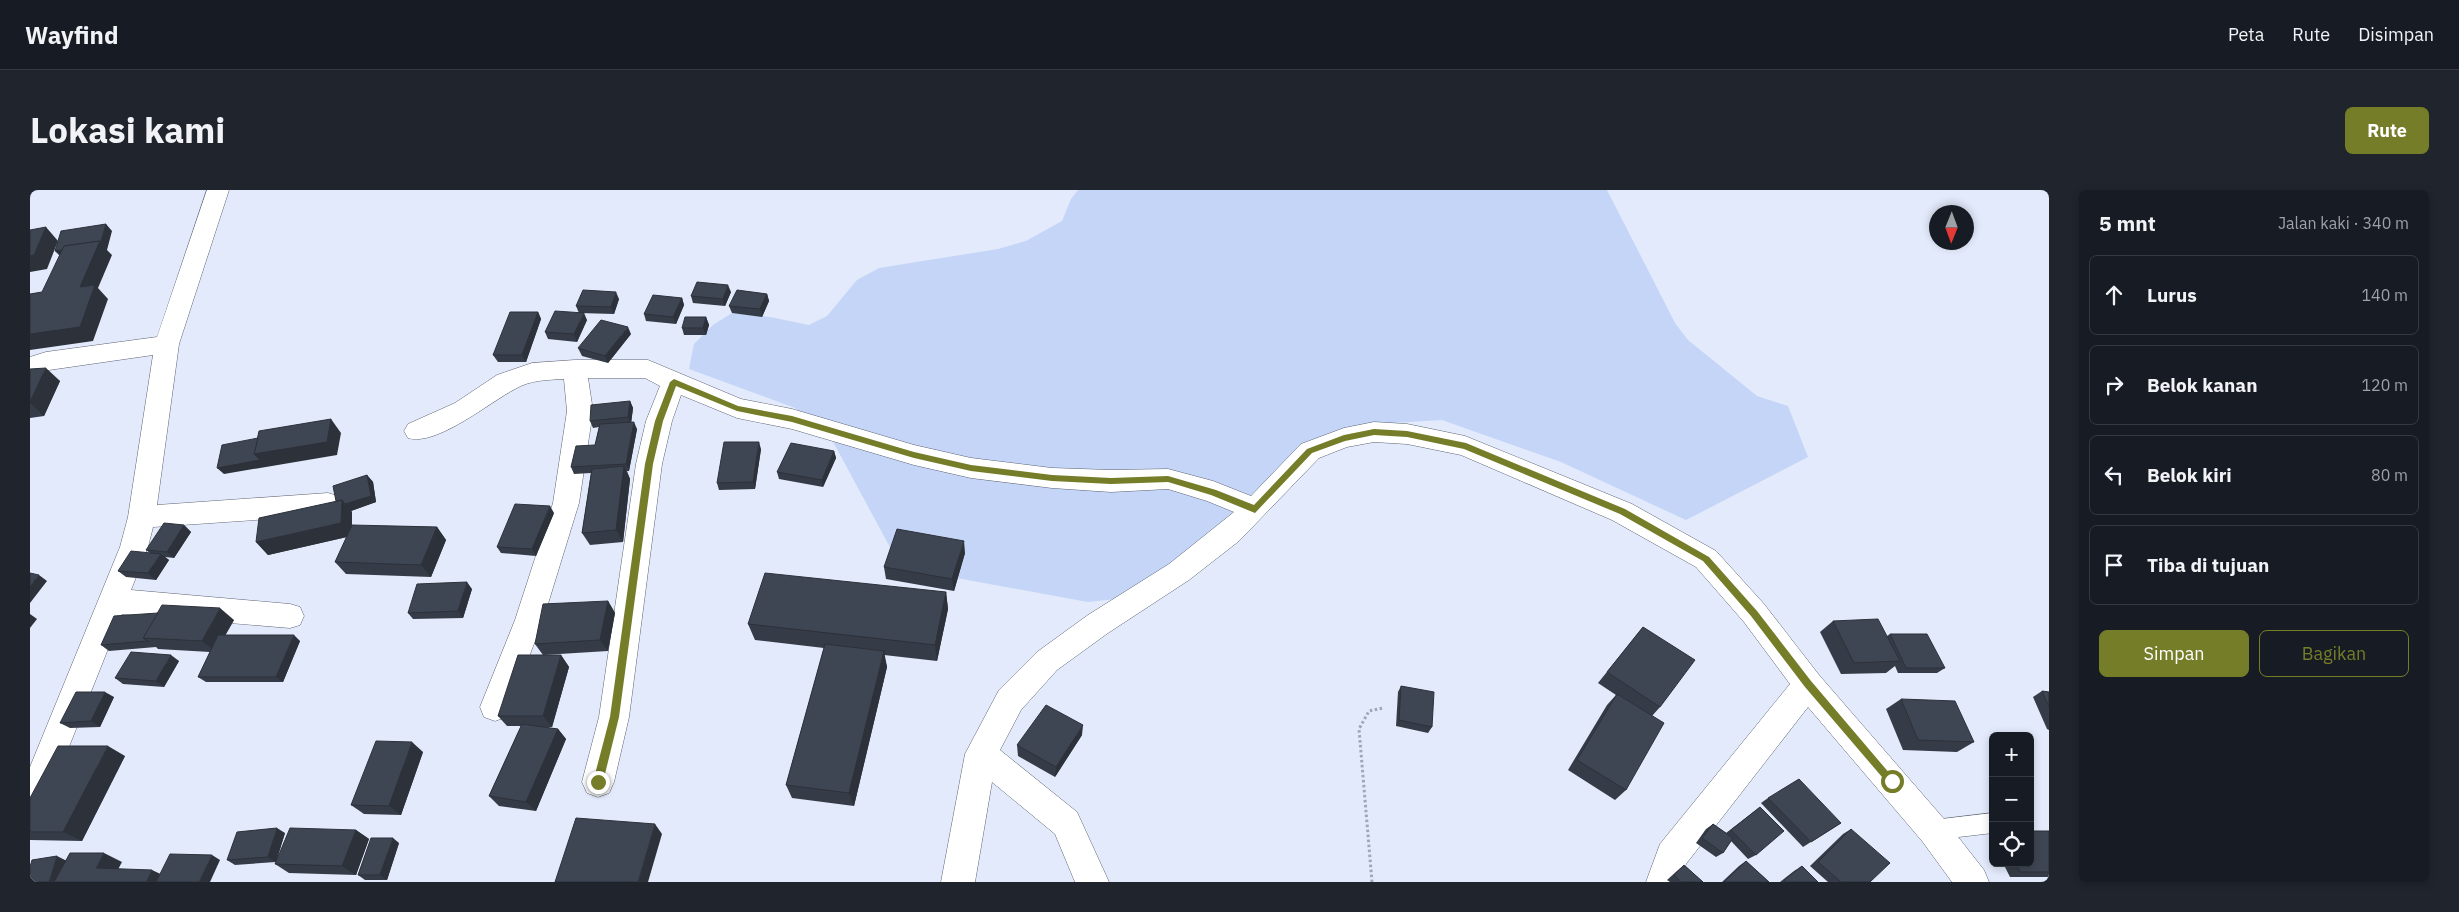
<!DOCTYPE html>
<html lang="id">
<meta charset="utf-8">
<style>
body{margin:0;font-family:"IBM Plex Sans",sans-serif;background:#20242c;color:#f1f3f6}
.controls{position:absolute;right:15px;bottom:15px;display:grid;overflow:hidden;border-radius:8px;box-shadow:0 2px 8px #0003}
.controls button{width:45px;height:45px;display:grid;place-items:center;padding:0;border:0;border-bottom:1px solid #363941;background:#171b24;color:#f1f3f6;font:25px sans-serif}
.compass{position:absolute;left:1899px;top:15px;width:45px;height:45px;border-radius:50%;background:#171b24;box-shadow:0 2px 8px #0003;rotate:181deg}
.stop{position:absolute;width:15px;height:15px;margin:-11px;border:4px solid #757d28;border-radius:50%;background:#fff}
.stop.end{background:#757d28;border-color:#fff;box-shadow:0 1px 5px #0008}
.list{margin:0;padding:0;list-style:none}
h2{display:flex;justify-content:space-between;align-items:center;height:65px;margin:0;padding:0 20px;font-size:21px}
h2 small{font-size:16px;font-weight:400;color:#9ea1a6}
.list li{display:grid;grid-template-columns:32px 1fr auto;gap:15px;align-items:center;box-sizing:border-box;height:80px;margin:0 10px 10px;padding:0 10px;border:1px solid #363941;border-radius:8px}
.list b{display:block;font-size:19px;white-space:nowrap}
.list em{font-size:16px;font-style:normal;color:#9ea1a6}
.actions{display:flex;gap:10px;padding:15px 20px}
.actions a{flex:1;padding:11px 0;border:1px solid #757d28;border-radius:8px;text-align:center;font-size:18px;color:#757d28}
.actions .main{background:#757d28;color:#fff}
.icon{flex:none;width:28px;height:28px;fill:none;stroke:currentColor;stroke-width:2;stroke-linecap:round;stroke-linejoin:round}
.map{position:relative;flex:none;width:2019px;height:692px;overflow:hidden;border-radius:8px}
header{display:flex;align-items:center;gap:30px;box-sizing:border-box;height:70px;padding:0 25px;background:#171b24;border-bottom:1px solid #363941}
header strong{font-size:24px}
nav{display:flex;gap:28px;margin-inline-start:auto;font-size:18px}
.intro{display:flex;align-items:center;justify-content:space-between;box-sizing:border-box;height:120px;padding:0 30px}
h1{margin:0;font-size:35px}
.button{padding:12px 22px;border-radius:8px;background:#757d28;color:#fff;font-size:18px;font-weight:700}
main{display:flex;gap:30px;padding:0 30px}
aside{flex:1;background:#171b24;border-radius:8px;box-shadow:0 2px 8px #0003}
.map>svg:first-child{display:block}
.green{fill:#c4d5f7}
.lines{fill:none;stroke-linecap:round;stroke-linejoin:round}
.service-casing{stroke:#5c6371;stroke-width:1}
.minor-casing{stroke:#5c6371;stroke-width:1}
.path{stroke:#a0a6b3;stroke-width:3;stroke-dasharray:2.5 2.5;stroke-linecap:butt}
.service{fill:#fff;fill-rule:evenodd}
.minor{fill:#fff;fill-rule:evenodd}
.wall{fill:#363c47}
.shaded-wall{fill:#2c313a}
.building{fill:#3f4653;stroke:#2c313a}
.route{fill:#757d28}
</style>
<header>
<strong>Wayfind</strong>
<nav><a>Peta</a><a>Rute</a><a>Disimpan</a></nav>
</header>
<div class="intro"><h1>Lokasi kami</h1><a class="button">Rute</a></div>
<main>
<div class="map">
<svg width="2019" height="692" viewBox="0 0 2019 692">
<rect width="100%" height="100%" fill="#e2eafb"/>
<!-- green -->
<path class="green" d="M1048,0H1577L1645,133L1658,150L1727,206L1758,216L1778,267L1656,330L1531,272L1412,230L1362,233L1304,243L1214,325L1094,408L1058,412L883,380L861,359L801,248L765,218L659,179L664,154L683,135L702,123L740,127L779,135L797,126L827,90L849,78L968,59L996,51L1032,31L1041,9Z"/>
<g class="lines">
<!-- service casing -->
<g class="service-casing">
<path id="service" d="M1963,623V643L1903,650L1896,647L1893,640L1896,633L1903,630Z"/>
</g>
<!-- minor casing -->
<g class="minor-casing">
<g id="minor">
<path d="M177,0H199L149,154L127,315L298,303L308,306L311,314L308,322L298,325L123,337L118,357L101,400L260,414L270,417L274,426L270,435L260,438L92,424L11,627L0,631V577L90,357L98,327L123,165L19,180L0,186V167L16,162L127,147Z"/>
<path d="M545,170H618L711,209L762,219L884,255L941,268L1022,278L1081,280L1138,279L1183,291L1221,306L1271,254L1314,238L1344,232L1377,234L1435,246L1602,314L1686,361L1734,414L1789,485L1914,629L1954,680L1959,692H1922L1892,651L1778,517L1656,674L1650,692H1616L1630,654L1760,494L1714,432L1666,377L1582,330L1431,265L1377,254L1344,252L1317,257L1289,268L1209,351L1159,390L1078,443L1027,480L991,520L970,560L1047,622L1079,692H1045L1025,644L962,592L945,692H911L935,564L969,500L1007,462L1058,425L1139,374L1204,322L1177,311L1138,299L1081,302L1022,298L941,288L884,275L762,239L707,228L651,205L642,231L632,274L599,527L584,592L579,603L568,607L557,603L552,592L569,527L606,274L616,231L630,196L615,188H558L563,221L549,313L513,430L480,517L476,527L465,531L454,527L450,517L485,430L523,313L537,221L534,189C517,190 500,190 485,199C460,212 406,257 378,248L374,241L378,234L425,213L467,185L502,173Z"/>
</g>
</g>
<!-- path -->
<path class="path" d="M1342,692L1329,539L1339,521L1353,518"/>
<!-- service -->
<use href="#service" class="service"/>
<!-- minor -->
<use href="#minor" class="minor"/>
</g>
<!-- wall -->
<g class="wall">
<path d="M701,102L695,116L663,113L661,106Z"/>
<path d="M737,104L739,111L732,127L702,123L699,116Z"/>
<path d="M652,108L654,115L646,134L616,131L614,124Z"/>
<path d="M589,109L584,124L549,123L546,116Z"/>
<path d="M508,122L511,129L496,172H468L463,165Z"/>
<path d="M676,127L679,135L676,145H654L652,138Z"/>
<path d="M557,130L547,152L518,149L515,142Z"/>
<path d="M601,144L578,173L552,166L548,158Z"/>
<path d="M0,179L30,191L14,226L0,228Z"/>
<path d="M600,211L603,218L601,233L607,239L599,281H597L600,289L593,352L560,355L552,343L561,283L544,284L541,277L565,255L569,237L563,238L560,231Z"/>
<path d="M731,259L725,299L689,300L687,293Z"/>
<path d="M804,261L806,268L793,297L749,289L747,282Z"/>
<path d="M337,285L343,292L346,312L321,321L322,322V336L407,337L416,350L401,387L316,384L305,372L317,347L238,365L226,352L306,311Z"/>
<path d="M524,323L506,366L471,363L467,357Z"/>
<path d="M154,335L161,342L144,368L135,367L139,370L126,390L96,387L88,381L120,363L116,360Z"/>
<path d="M935,363L924,401L856,389L854,377Z"/>
<path d="M442,399L433,428L383,429L378,423Z"/>
<path d="M916,402L918,419L907,471L854,465L857,477L824,616L762,608L756,595L794,458L725,450L718,434Z"/>
<path d="M578,411L585,423L578,461L513,465L505,454Z"/>
<path d="M204,430L195,445L270,451L253,492H176L168,487L180,462L128,459L126,457L79,461L71,455Z"/>
<path d="M1803,431L1857,446L1860,444L1915,478L1907,483H1868L1865,476L1856,483L1811,484L1790,442Z"/>
<path d="M1613,437L1630,517L1622,526L1596,600L1585,610L1538,580L1577,515L1586,505L1568,493Z"/>
<path d="M531,465L539,477L522,537H514L528,539L536,549L506,621L469,616L459,606L491,536H477L468,526Z"/>
<path d="M149,471L134,497L93,494L85,488Z"/>
<path d="M1371,496L1402,537L1398,543L1366,536L1368,502Z"/>
<path d="M2012,501L2019,502V540L2017,539L2003,507Z"/>
<path d="M84,507L70,537L40,538L30,533Z"/>
<path d="M1871,509L1944,552L1927,562L1873,560L1856,519Z"/>
<path d="M1052,545L1025,587L988,566L987,555Z"/>
<path d="M393,562L371,625L334,624L321,615Z"/>
<path d="M95,566L52,651L0,650V608Z"/>
<path d="M1738,608L1811,633L1773,657L1731,613Z"/>
<path d="M1730,617L1726,665L1718,669L1701,651L1693,663L1686,667L1666,653L1676,639L1683,634L1696,643Z"/>
<path d="M1821,639L1840,692H1798L1780,676L1813,644Z"/>
<path d="M326,640L339,649L326,685L259,683L245,674Z"/>
<path d="M2019,641V687H1980L1973,673H2000Z"/>
<path d="M255,643L246,672L205,675L197,670Z"/>
<path d="M1963,643V654L1959,646Z"/>
<path d="M369,653L357,690H335L328,685Z"/>
<path d="M1716,671L1739,692H1692L1709,676Z"/>
<path d="M1654,675L1673,692H1640L1637,690L1648,680Z"/>
<path d="M1772,676L1788,692H1750L1764,681Z"/>
</g>
<!-- shaded-wall -->
<g class="shaded-wall">
<path d="M76,34L82,41L77,60L82,65L68,98L78,109L63,151L0,160V144L50,97L32,68L25,61Z"/>
<path d="M16,37L28,51L17,79L0,82V66Z"/>
<path d="M698,95L701,102L695,116L693,109Z"/>
<path d="M586,102L589,109L584,124L581,117Z"/>
<path d="M737,104L739,111L732,127L730,119Z"/>
<path d="M652,108L654,115L646,134L643,127Z"/>
<path d="M508,122L511,129L496,172L492,165Z"/>
<path d="M554,123L557,130L547,152L544,144Z"/>
<path d="M676,127L679,135L676,145L673,138Z"/>
<path d="M598,137L601,144L578,173L575,166Z"/>
<path d="M16,178L30,191L14,226L0,213V212Z"/>
<path d="M600,211L603,218L601,234L598,227Z"/>
<path d="M301,229L311,243L307,265L194,284L187,278L224,264Z"/>
<path d="M604,232L607,239L599,281L596,274Z"/>
<path d="M729,252L731,259L725,299L723,292Z"/>
<path d="M804,261L806,268L793,297L792,290Z"/>
<path d="M594,276L600,289L593,352L586,340Z"/>
<path d="M337,285L343,292L346,312L321,321L322,322L321,346L238,365L226,352L312,310Z"/>
<path d="M520,316L524,323L506,366L502,359Z"/>
<path d="M154,335L161,342L144,368L137,362Z"/>
<path d="M407,337L416,350L401,387L391,375Z"/>
<path d="M934,351L935,363L924,401L922,389Z"/>
<path d="M131,364L139,370L126,390L118,383Z"/>
<path d="M9,385L17,391L0,413V396Z"/>
<path d="M437,392L442,399L433,428L428,421Z"/>
<path d="M916,402L918,419L907,471L905,455Z"/>
<path d="M578,411L585,423L578,461L570,450Z"/>
<path d="M190,418L204,430L186,462L172,451Z"/>
<path d="M0,424L7,429L0,438Z"/>
<path d="M264,445L270,451L253,492L246,487Z"/>
<path d="M854,461L857,477L824,616L819,603Z"/>
<path d="M141,465L149,471L134,497L126,491Z"/>
<path d="M531,465L539,477L522,537L513,526Z"/>
<path d="M75,502L84,507L70,537L61,531Z"/>
<path d="M1053,535L1052,545L1025,587L1026,577Z"/>
<path d="M528,539L536,549L506,621L496,612Z"/>
<path d="M382,552L393,562L371,625L359,616Z"/>
<path d="M78,556L95,566L52,651L33,642Z"/>
<path d="M625,634L632,644L618,692H608Z"/>
<path d="M247,638L255,643L246,672L238,667Z"/>
<path d="M326,640L339,649L326,685L312,676Z"/>
<path d="M363,648L369,653L357,690L350,685Z"/>
<path d="M74,663L92,672L84,687L66,678Z"/>
<path d="M182,665L190,670L180,692H169Z"/>
<path d="M27,666L37,671L30,692H19Z"/>
<path d="M122,680L139,688L137,692H116Z"/>
</g>
<!-- building -->
<g class="building">
<path d="M76,34L71,52L70,51L34,56L32,60L25,61L31,41Z"/>
<path d="M16,37L4,65L0,66V40Z"/>
<path d="M70,51L50,97L65,95L50,137L0,144V104L12,102L34,56Z"/>
<path d="M667,92L698,95L693,109L661,106Z"/>
<path d="M553,100L586,102L581,117L546,116Z"/>
<path d="M707,100L737,104L730,119L699,116Z"/>
<path d="M623,105L652,108L643,127L614,124Z"/>
<path d="M525,121L554,123L544,144L515,142Z"/>
<path d="M480,122H508L492,165H463Z"/>
<path d="M655,127H676L673,138H652Z"/>
<path d="M571,130L598,137L575,166L548,158Z"/>
<path d="M16,178L0,212V179Z"/>
<path d="M600,211L598,227L560,231L561,215Z"/>
<path d="M301,229L297,252L224,264L229,241Z"/>
<path d="M604,232L596,274L541,277L546,256L565,255L570,234Z"/>
<path d="M228,248L224,264L230,270L187,278L192,255Z"/>
<path d="M694,252H729L723,292L687,293Z"/>
<path d="M761,253L804,261L792,290L747,282Z"/>
<path d="M594,276L586,340L552,343L562,279Z"/>
<path d="M337,285L341,306L315,314L312,310L306,311L303,296Z"/>
<path d="M312,310L311,333L226,352L229,328Z"/>
<path d="M485,314L520,316L502,359L467,357Z"/>
<path d="M134,333L154,335L137,362L116,360Z"/>
<path d="M322,335L407,337L391,375L305,372Z"/>
<path d="M867,339L934,351L922,389L854,377Z"/>
<path d="M101,361L131,364L118,383L88,381Z"/>
<path d="M0,383L9,385L0,396Z"/>
<path d="M735,383L916,402L905,455L718,434Z"/>
<path d="M437,392L428,421L378,423L387,394Z"/>
<path d="M578,411L570,450L505,454L513,414Z"/>
<path d="M132,415L190,418L172,451L113,448Z"/>
<path d="M128,423L113,448L118,451L71,455L84,426Z"/>
<path d="M1848,429L1870,471L1824,473L1803,431Z"/>
<path d="M1613,437L1665,470L1630,517L1577,482Z"/>
<path d="M1860,444H1897L1915,478H1876Z"/>
<path d="M188,445H264L246,487H168Z"/>
<path d="M795,454L854,461L819,603L756,595Z"/>
<path d="M101,462L141,465L126,491L85,488Z"/>
<path d="M488,465H531L513,526H468Z"/>
<path d="M1371,496L1404,502L1402,537L1369,530Z"/>
<path d="M2012,501L2019,502V517Z"/>
<path d="M46,502H75L61,531L30,533Z"/>
<path d="M1587,504L1634,533L1596,600L1547,570Z"/>
<path d="M1871,509L1925,511L1944,552L1888,550Z"/>
<path d="M1016,515L1053,535L1026,577L987,555Z"/>
<path d="M492,534L528,539L496,612L459,606Z"/>
<path d="M346,551L382,552L359,616L321,615Z"/>
<path d="M28,556H78L33,642H0V608Z"/>
<path d="M1769,589L1811,633L1781,652L1738,608Z"/>
<path d="M1730,617L1754,641L1726,665L1701,640Z"/>
<path d="M546,628L625,634L608,692H525Z"/>
<path d="M1683,634L1703,648L1693,663L1672,648Z"/>
<path d="M247,638L238,667L197,670L207,642Z"/>
<path d="M260,638L326,640L312,676L245,674Z"/>
<path d="M1821,639L1860,673L1840,692H1811L1788,672Z"/>
<path d="M2000,641H2019V682H1990L1985,673H2000Z"/>
<path d="M341,648H363L350,685H328Z"/>
<path d="M40,663H74L66,678L122,680L116,692H24Z"/>
<path d="M140,664L182,665L169,692H126Z"/>
<path d="M27,666L19,692H0V677L2,670Z"/>
<path d="M1716,671L1739,692H1694Z"/>
<path d="M1654,675L1673,692H1651L1644,685Z"/>
<path d="M1772,676L1788,692H1756L1754,690Z"/>
</g>
<!-- route -->
<path class="route" d="M644,189L708,216L762,226L884,262L941,275L1022,285L1081,288L1138,286L1186,300L1224,315L1277,259L1314,245L1344,239L1377,241L1436,253L1595,319L1679,367L1727,421L1781,491L1866,591L1862,596L1858,594L1775,497L1721,426L1673,371L1590,324L1434,259L1377,247L1344,245L1315,251L1282,263L1225,323L1181,305L1138,292L1081,294L1022,291L941,281L884,268L762,232L707,221L646,196L633,231L623,274L589,527L573,592L568,596L563,592L580,527L615,274L625,231L640,192Z"/>
</svg>
<div class="controls">
<button>+</button>
<button>−</button>
<button><svg class="icon" aria-label="locate" viewBox="0 0 24 24"><circle cx="12" cy="12" r="6"/><path d="M12 2v4M12 18v4M2 12h4M18 12h4"/></svg></button>
</div>
<svg class="compass" viewBox="-18 -18 36 36"><path d="M0-13l5 13h-10z" fill="#e53935"/><path d="M0 13l5-13h-10z" fill="#9ea1a6"/></svg>
<div class="stop" style="left:1862px;top:591px"></div>
<div class="stop end" style="left:568px;top:592px"></div>
</div>
<aside>
<h2>5 mnt<small>Jalan kaki · 340 m</small></h2>
<ul class="list">
<li><svg class="icon" aria-label="ahead" viewBox="0 0 24 24"><path d="M12 20V5M6 11l6-6 6 6"/></svg><div><b>Lurus</b></div><em>140 m</em></li>
<li><svg class="icon" aria-label="right" viewBox="0 0 24 24"><path d="M7 20v-9h11M14 6l5 5-5 5"/></svg><div><b>Belok kanan</b></div><em>120 m</em></li>
<li><svg class="icon" aria-label="left" viewBox="0 0 24 24"><path d="M17 20v-9H6M10 6l-5 5 5 5"/></svg><div><b>Belok kiri</b></div><em>80 m</em></li>
<li><svg class="icon" aria-label="arrive" viewBox="0 0 24 24"><path d="M6 21V4h12l-3 4 3 4H6"/></svg><div><b>Tiba di tujuan</b></div></li>
</ul>
<div class="actions"><a class="main">Simpan</a><a>Bagikan</a></div>
</aside>
</main>
